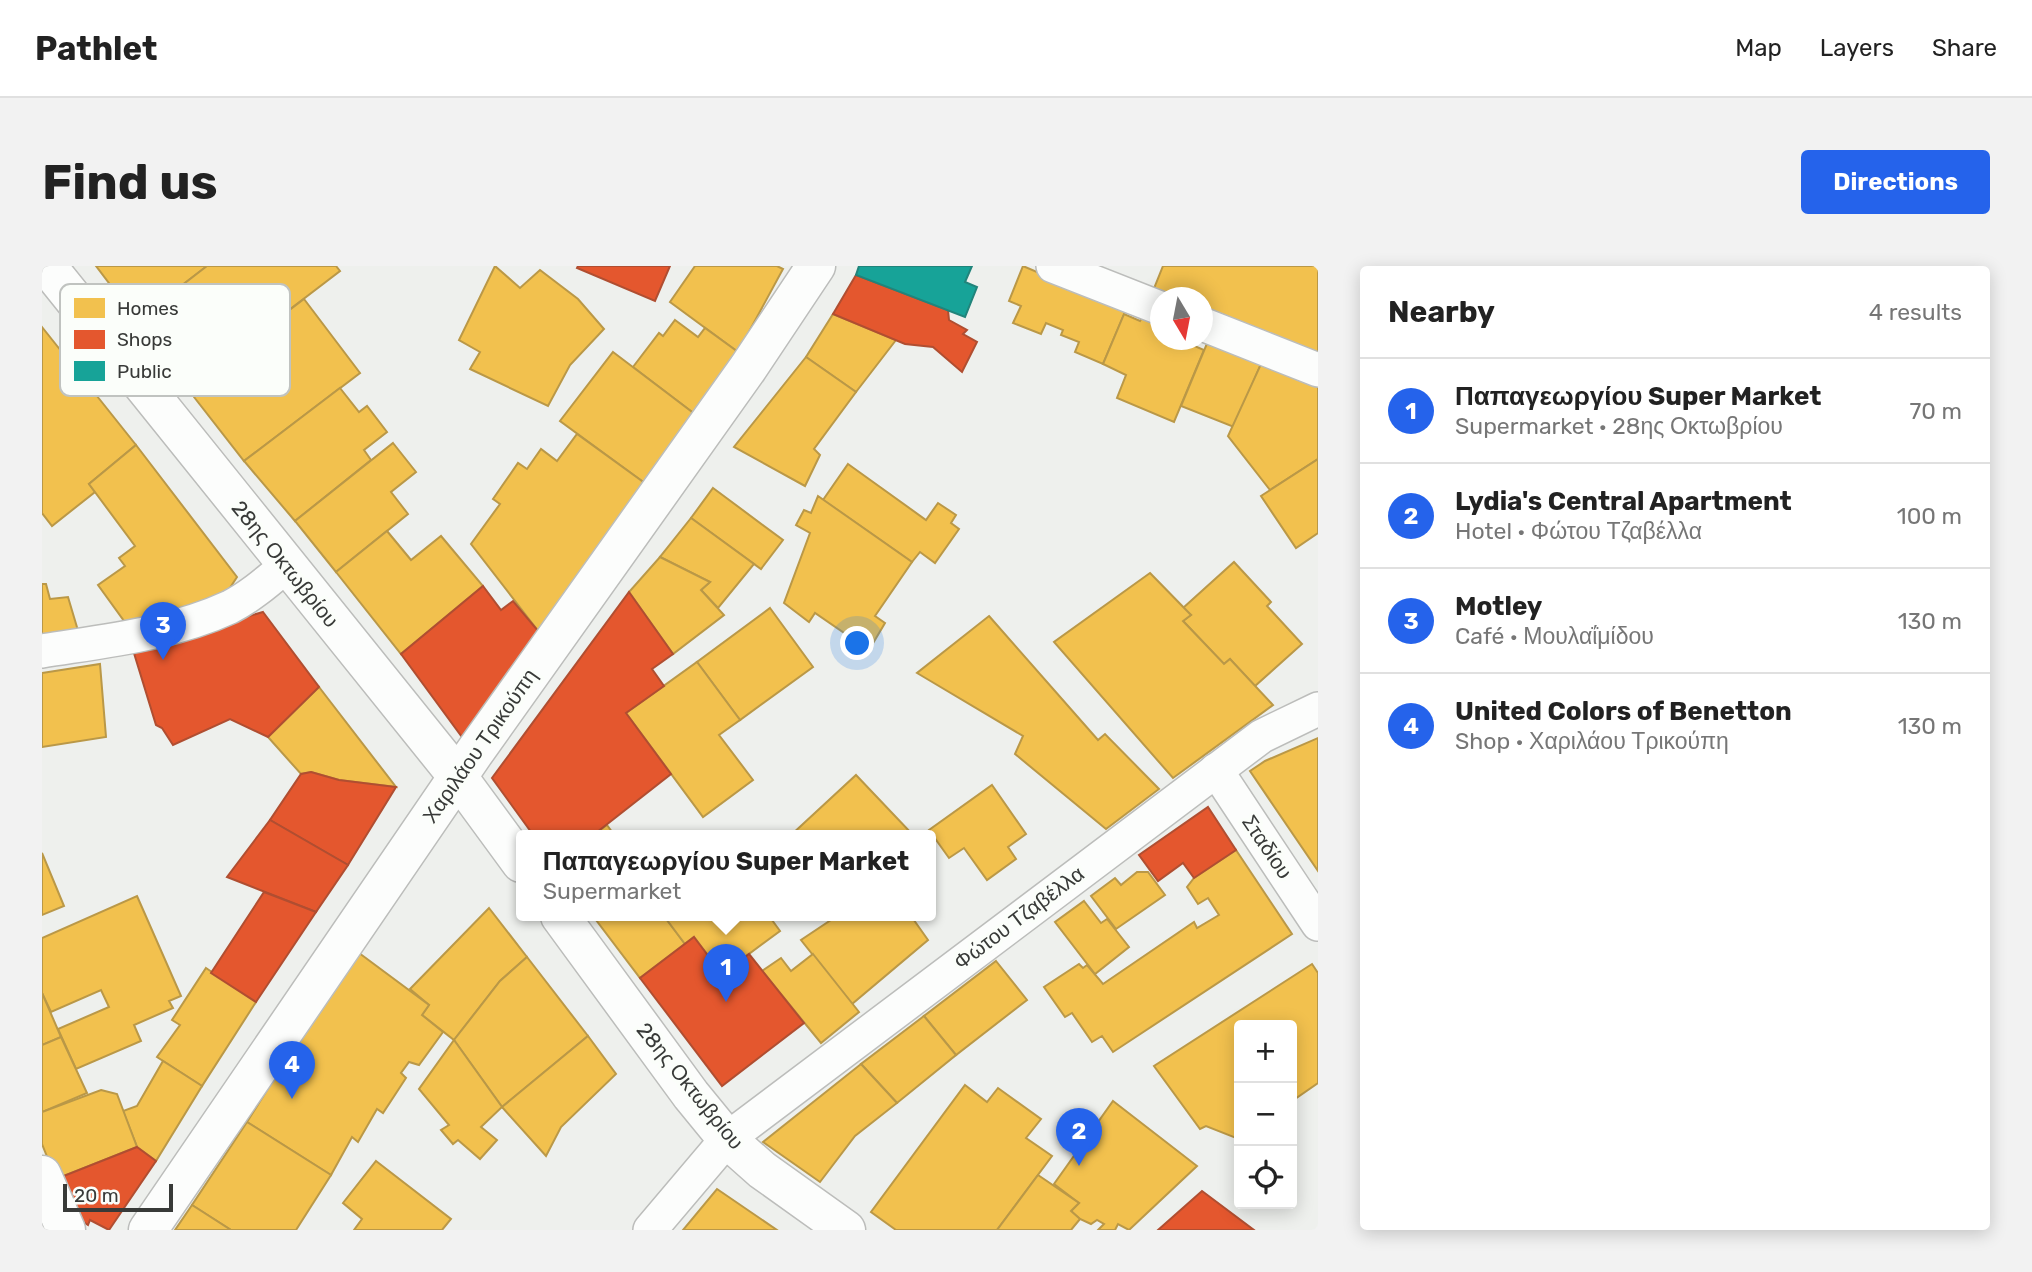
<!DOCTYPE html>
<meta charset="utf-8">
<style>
body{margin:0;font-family:Rubik,sans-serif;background:#f2f2f2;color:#222}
.controls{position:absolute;right:21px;bottom:21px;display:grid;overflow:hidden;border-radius:7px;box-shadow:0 4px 18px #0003}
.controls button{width:63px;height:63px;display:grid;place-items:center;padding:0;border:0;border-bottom:2px solid #e0e0e0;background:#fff;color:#222;font:35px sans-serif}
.compass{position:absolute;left:1108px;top:21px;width:63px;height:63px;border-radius:50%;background:#fff;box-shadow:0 4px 18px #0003;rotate:170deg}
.scale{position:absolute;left:21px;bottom:18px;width:110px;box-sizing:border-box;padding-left:7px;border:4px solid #383a38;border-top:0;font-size:19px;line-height:24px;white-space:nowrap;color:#383a38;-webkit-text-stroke:5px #fbfefa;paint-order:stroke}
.you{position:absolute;left:816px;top:378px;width:24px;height:24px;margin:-18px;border:5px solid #fff;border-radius:50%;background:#1a73e8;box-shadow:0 0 0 10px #1a73e833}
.badge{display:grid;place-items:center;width:46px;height:46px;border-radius:50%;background:#2563eb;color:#fff;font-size:23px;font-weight:700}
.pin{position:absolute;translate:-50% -58px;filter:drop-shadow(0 2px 4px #0008)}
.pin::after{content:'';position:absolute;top:37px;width:24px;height:21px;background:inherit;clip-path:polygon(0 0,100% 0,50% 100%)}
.popup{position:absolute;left:474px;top:564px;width:420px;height:91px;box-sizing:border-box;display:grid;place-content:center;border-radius:7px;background:#fff;filter:drop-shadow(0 2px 5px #0005);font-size:23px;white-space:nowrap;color:#767676}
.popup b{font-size:26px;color:#222}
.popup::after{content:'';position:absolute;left:50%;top:100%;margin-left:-14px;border:14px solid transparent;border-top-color:#fff}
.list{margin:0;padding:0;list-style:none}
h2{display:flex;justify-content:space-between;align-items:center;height:91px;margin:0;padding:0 28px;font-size:30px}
h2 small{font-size:23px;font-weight:400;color:#767676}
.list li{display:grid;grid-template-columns:46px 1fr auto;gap:21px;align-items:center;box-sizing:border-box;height:105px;padding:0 28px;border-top:2px solid #e0e0e0}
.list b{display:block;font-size:26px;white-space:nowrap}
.list p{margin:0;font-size:23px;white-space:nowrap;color:#767676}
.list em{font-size:23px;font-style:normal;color:#767676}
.icon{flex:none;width:38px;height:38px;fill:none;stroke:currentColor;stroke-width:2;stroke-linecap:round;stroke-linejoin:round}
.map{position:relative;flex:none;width:1276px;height:964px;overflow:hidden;border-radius:7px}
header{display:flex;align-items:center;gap:42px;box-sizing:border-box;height:98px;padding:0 35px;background:#fff;border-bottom:2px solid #e0e0e0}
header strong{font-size:33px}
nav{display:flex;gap:38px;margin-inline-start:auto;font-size:24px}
.intro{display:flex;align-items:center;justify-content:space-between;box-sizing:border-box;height:168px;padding:0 42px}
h1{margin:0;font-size:49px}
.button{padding:18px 32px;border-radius:7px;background:#2563eb;color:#fff;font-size:24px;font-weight:700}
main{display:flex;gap:42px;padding:0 42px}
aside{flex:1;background:#fff;border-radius:7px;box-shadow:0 4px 18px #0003}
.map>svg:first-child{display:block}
.homes{fill:#f2c14e;stroke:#ba9847;stroke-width:2}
.shops{fill:#e4572e;stroke:#b04e31;stroke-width:2}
.public{fill:#17a398;stroke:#21847b;stroke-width:2}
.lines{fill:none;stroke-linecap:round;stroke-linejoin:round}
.street-casing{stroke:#bcbdbb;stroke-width:36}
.secondary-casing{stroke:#bcbdbb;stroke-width:41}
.street{stroke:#fcfdfc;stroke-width:33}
.secondary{stroke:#fcfdfc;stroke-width:38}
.labels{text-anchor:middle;stroke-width:7;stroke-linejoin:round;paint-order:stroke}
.street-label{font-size:21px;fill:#383a38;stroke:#fbfefa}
.key{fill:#fbfefa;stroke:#c0c3c0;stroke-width:2}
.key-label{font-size:19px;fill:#383a38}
</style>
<header>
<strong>Pathlet</strong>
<nav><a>Map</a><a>Layers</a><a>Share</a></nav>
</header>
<div class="intro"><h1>Find us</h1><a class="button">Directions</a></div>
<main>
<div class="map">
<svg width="1276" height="964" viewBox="0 0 1276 964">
<rect width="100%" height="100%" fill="#eef0ed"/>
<!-- homes -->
<g class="homes">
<path d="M54,0H165L95,54Z"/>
<path d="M165,0H294L298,5L145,122L95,54Z"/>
<path d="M453,0L478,22L498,4L536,33L562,63L528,99L506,140L428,103L438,86L417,74Z"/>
<path d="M653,0H735L741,3L696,86L628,36Z"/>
<path d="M981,0L1084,44L1061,98L1033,86L1037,76L1019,69L1021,64L1004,57L999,68L971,57L979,40L967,35Z"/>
<path d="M1121,0H1276V90L1160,44V32H1128L1111,25Z"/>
<path d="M262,33L318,107L202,195L145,122Z"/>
<path d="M791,48L854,74L814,126L764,91Z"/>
<path d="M1082,48L1098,55L1101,50L1118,57V74H1145L1143,76L1162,84L1132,156L1075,132L1084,109L1061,98Z"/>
<path d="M633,54L656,71L663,62L696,86L654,149L591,101L617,67L621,70Z"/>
<path d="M0,61L94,179L47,218L53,226L10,260L0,247Z"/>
<path d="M1166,75L1219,98L1192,161L1139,140Z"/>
<path d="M571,86L654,149L604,218L518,155Z"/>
<path d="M764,91L814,126L772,183L778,189L763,220L692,181Z"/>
<path d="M1219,98L1276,121V193L1228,224L1186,170Z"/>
<path d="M298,122L317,146L325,140L345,166L322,184L329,194L253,255L202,195Z"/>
<path d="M535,168L604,218L497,366L429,278L458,238L451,233L476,197L485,203L499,183L515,195Z"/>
<path d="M351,177L374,206L349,226L366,248L294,306L253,255Z"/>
<path d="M94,179L195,311L182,331L85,359L56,319L83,300L77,292L93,280L47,218Z"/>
<path d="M1276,193V267L1254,282L1219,230Z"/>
<path d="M806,198L884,254L896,237L914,249L909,257L917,263L893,297L878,286L870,296L781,234Z"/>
<path d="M671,222L741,274L719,303L649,252Z"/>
<path d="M776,230L870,296L833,350L843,357L827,384L773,347L767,356L742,337L768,267L754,259L762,244L769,247Z"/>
<path d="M649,252L712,298L676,342L659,324L668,316L618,291Z"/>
<path d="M345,265L369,294L399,270L441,320L359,388L294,306Z"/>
<path d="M618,291L668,316L659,324L682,349L631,388L587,326Z"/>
<path d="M1192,296L1229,336L1225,340L1260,378L1213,420L1188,393L1182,398L1141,355L1149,349L1141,342Z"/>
<path d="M1108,307L1149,349L1141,355L1182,398L1188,393L1231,439L1131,512L1012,376Z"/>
<path d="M0,318H4L8,333L26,331L37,368L0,374Z"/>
<path d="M728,342L771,401L698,454L655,396Z"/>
<path d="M947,350L1056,474L1063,468L1117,523L1064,563L973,488L981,470L875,407Z"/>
<path d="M655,396L698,454L677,469L711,514L661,551L584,447Z"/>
<path d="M58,398L64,471L0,481V407Z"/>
<path d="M277,421L354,521L297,514L269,506L259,508L226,471Z"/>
<path d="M1276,472V605L1208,505L1223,495Z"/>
<path d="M814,509L872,570H748Z"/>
<path d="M950,519L984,568L966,581L974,593L945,614L922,582L907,592L887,564Z"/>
<path d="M565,559L573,570H550Z"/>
<path d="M1194,584L1250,668L1071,786L1060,770L1050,776L1030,747L1023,751L1002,721L1037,698L1041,702L1045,699L1061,718L1152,656L1155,662L1177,649L1166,632L1156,638L1145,621L1152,612Z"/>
<path d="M0,587L22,640L0,649Z"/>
<path d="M1095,606H1106L1123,629L1074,663L1049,630L1073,612L1079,619Z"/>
<path d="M95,630L139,730L127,735L131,742L92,759L99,775L34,803L16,763L67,741L59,724L9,746L0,727V672Z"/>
<path d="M1042,635L1059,657L1065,653L1087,681L1053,708L1013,656Z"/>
<path d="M447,642L485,691L458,715L412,774L380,749L387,739L368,723Z"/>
<path d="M551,650H622L643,678L598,712Z"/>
<path d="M622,650H727L738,665L680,708L652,671L643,678Z"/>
<path d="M795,650H869L886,674L810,738L759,674Z"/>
<path d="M313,684L387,739L380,749L401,766L377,799L367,796L359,807L364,812L341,847L335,843L316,876L310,871L289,909L205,856Z"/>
<path d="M771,688L817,746L779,777L720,705L739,692L749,705Z"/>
<path d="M485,691L546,770L460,841L412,774L458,715Z"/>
<path d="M954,695L985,734L914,789L882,750Z"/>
<path d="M1270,698L1276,707V817L1250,835V759H1197V870L1194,872L1164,860L1158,863L1112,800Z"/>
<path d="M164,702L214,736L160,820L115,791L138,759L130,754Z"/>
<path d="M0,727L19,771L0,779Z"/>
<path d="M882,750L914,789L855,837L819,798Z"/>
<path d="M546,770L574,808L519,861L504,890L460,841Z"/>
<path d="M19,771L45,827L0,846V779Z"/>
<path d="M412,774L460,841L439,861L455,874L438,893L416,874L411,878L399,864L407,859L377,823Z"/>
<path d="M121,795L160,820L114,895L95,881L81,845L95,840Z"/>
<path d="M819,798L855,837L813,870L778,916L721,876Z"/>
<path d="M923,819L945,836L956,822L999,853L984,872L1010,890L955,964H854L829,946Z"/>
<path d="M59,824L75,828L95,881L14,913L0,878V846Z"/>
<path d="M1071,835L1155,900L1087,964L1076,958L1073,964H1056L1062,958L1055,954L1049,958L1038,953L1029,945L1037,937L1012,918Z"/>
<path d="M205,856L289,909L254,964H189L150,939Z"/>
<path d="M334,895L409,953L400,964H312L320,953L301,937Z"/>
<path d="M996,909L1037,937L1029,945L1038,953L1029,964H955Z"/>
<path d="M675,923L735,964H641Z"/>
<path d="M150,939L189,964H133Z"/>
</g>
<!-- shops -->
<g class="shops">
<path d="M536,0H628L613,35L535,2Z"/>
<path d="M814,9L906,44L907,54L925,64L921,68L935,76L920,106L891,81L863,78L791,48Z"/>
<path d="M441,320L459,344L471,335L497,366L420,471L359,388Z"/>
<path d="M587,326L631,388L610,403L622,420L584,447L629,508L550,570H492L450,512Z"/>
<path d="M221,346L277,421L226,471L188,453L131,479L120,462L114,459L91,384Z"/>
<path d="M269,506L297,514L354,521L306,599L228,554L259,508Z"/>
<path d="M1166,541L1194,584L1152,612L1141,597L1116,615L1097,589Z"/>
<path d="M228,554L306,599L274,646L185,611Z"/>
<path d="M222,626L274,646L214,736L169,707Z"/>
<path d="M652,671L680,708L707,688L762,757L680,820L598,712Z"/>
<path d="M95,881L114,895L67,964L48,954L46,959L34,951L14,913Z"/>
<path d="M1160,925L1212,964H1116Z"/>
</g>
<!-- public -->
<path class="public" d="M817,0H930L923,16L935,21L923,51L814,9Z"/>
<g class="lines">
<!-- street casing -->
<g class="street-casing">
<g id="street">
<path d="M1011,0L1118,42"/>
<path d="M1160,58L1276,104"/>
<path d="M0,385C62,375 130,368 188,341C209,330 226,315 244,300"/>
<path d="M1174,504L1276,658"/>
<path d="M608,964L685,873L1220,470L1276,443"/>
</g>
</g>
<!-- secondary casing -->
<g class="secondary-casing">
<g id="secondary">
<path d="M5,0L416,511L479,597"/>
<path d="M518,650L649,829L685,873L720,904L804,964"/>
<path d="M0,909L24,964"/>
<path d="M106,964L432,487L706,102L774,0"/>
</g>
</g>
<!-- street -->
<use href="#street" class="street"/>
<!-- secondary -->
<use href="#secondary" class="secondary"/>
</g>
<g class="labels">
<!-- street labels -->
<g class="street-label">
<text transform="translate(243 298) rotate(51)" y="7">28ης Οκτωβρίου</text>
<text transform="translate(438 480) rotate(-55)" y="7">Χαριλάου Τρικούπη</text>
<text transform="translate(1225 581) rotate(56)" y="7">Σταδίου</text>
<text transform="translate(977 652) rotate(-37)" y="7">Φώτου Τζαβέλλα</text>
<text transform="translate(648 820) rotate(51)" y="7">28ης Οκτωβρίου</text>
</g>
</g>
<!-- legend -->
<rect x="18" y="18" width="230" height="112" rx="10" class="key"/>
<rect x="32" y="32" width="31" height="20" fill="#f2c14e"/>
<rect x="32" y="64" width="31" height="19" fill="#e4572e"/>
<rect x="32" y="95" width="31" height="20" fill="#17a398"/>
<g class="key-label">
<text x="75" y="49">Homes</text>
<text x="75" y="80">Shops</text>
<text x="75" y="112">Public</text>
</g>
</svg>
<div class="controls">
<button>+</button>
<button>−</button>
<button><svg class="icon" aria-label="locate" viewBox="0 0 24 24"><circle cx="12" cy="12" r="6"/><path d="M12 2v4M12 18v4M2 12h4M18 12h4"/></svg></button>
</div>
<svg class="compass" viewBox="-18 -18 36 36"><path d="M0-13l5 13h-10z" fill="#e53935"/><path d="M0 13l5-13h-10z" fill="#767676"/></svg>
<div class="scale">20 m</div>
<div class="you"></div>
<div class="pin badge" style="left:684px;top:736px">1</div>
<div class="popup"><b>Παπαγεωργίου Super Market</b>Supermarket</div>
<div class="pin badge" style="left:1037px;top:900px">2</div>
<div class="pin badge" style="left:121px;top:394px">3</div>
<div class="pin badge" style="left:250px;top:833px">4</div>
</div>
<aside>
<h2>Nearby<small>4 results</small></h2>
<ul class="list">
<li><span class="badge">1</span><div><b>Παπαγεωργίου Super Market</b><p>Supermarket · 28ης Οκτωβρίου</p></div><em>70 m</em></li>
<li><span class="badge">2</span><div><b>Lydia's Central Apartment</b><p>Hotel · Φώτου Τζαβέλλα</p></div><em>100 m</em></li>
<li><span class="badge">3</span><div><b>Motley</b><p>Café · Μουλαΐμίδου</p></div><em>130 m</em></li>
<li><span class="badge">4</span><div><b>United Colors of Benetton</b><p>Shop · Χαριλάου Τρικούπη</p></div><em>130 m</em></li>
</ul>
</aside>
</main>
